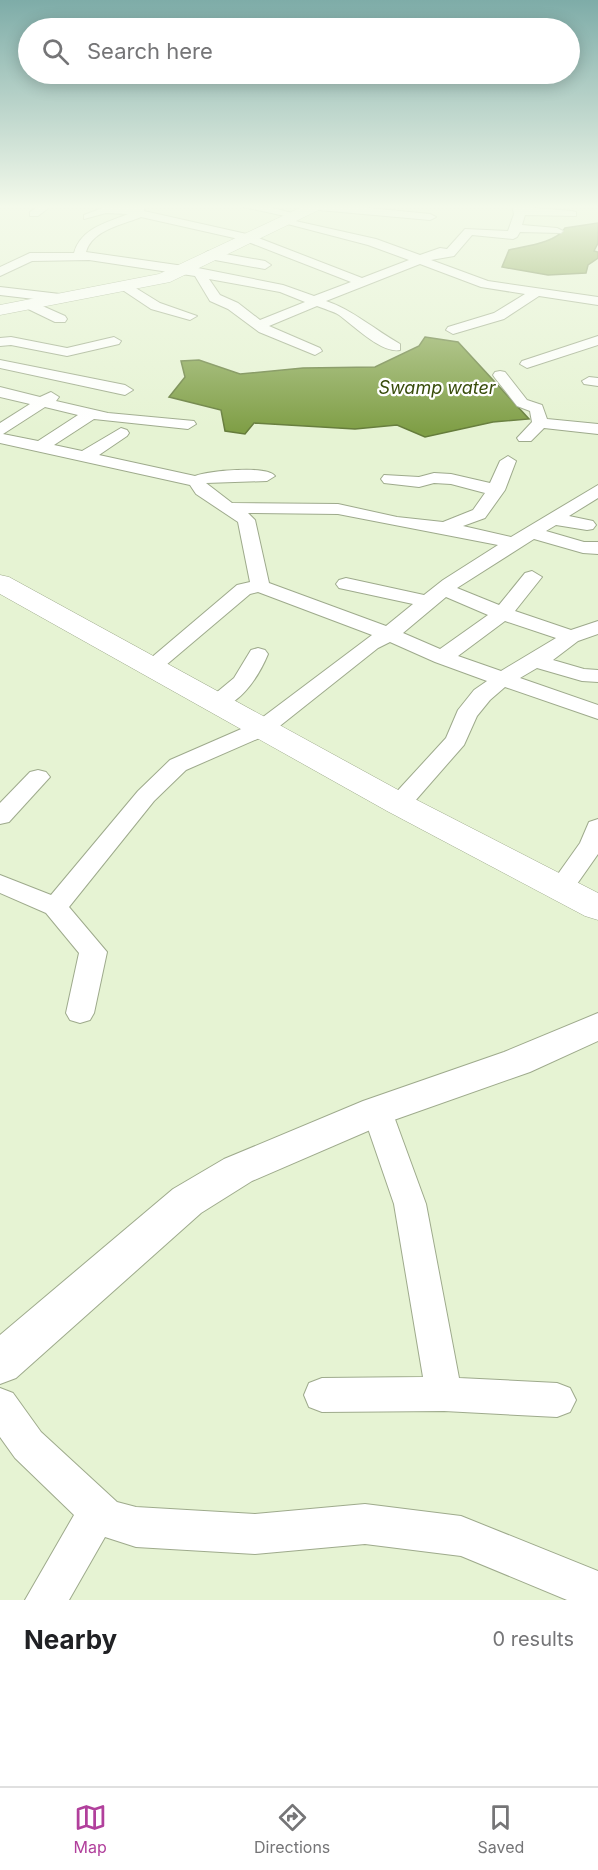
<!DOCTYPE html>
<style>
body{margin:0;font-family:Inter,sans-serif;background:#f6f6f6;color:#202124}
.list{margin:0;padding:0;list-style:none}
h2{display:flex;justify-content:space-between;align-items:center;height:78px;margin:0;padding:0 24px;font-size:26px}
h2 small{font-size:20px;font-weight:400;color:#757577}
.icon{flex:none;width:33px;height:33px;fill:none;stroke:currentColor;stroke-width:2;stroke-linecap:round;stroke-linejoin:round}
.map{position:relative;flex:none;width:598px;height:1600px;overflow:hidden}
.search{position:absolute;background:#fff;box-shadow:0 3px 15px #0003;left:18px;right:18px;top:18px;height:66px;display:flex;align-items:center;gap:15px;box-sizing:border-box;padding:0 21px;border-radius:33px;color:#757577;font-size:22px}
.sheet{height:186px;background:#fff}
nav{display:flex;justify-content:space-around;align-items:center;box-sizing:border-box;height:84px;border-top:2px solid #e0e0e0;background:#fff;font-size:16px;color:#757577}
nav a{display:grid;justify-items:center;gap:3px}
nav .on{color:#b1409c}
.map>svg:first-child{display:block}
.water{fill:#809f47;stroke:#657c3b;stroke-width:1.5}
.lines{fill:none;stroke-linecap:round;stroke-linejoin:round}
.minor-casing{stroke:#9eaa8c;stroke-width:2}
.tertiary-casing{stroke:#9eaa8c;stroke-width:2}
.secondary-casing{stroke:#9eaa8c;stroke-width:1}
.primary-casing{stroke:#9eaa8c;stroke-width:1}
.minor{fill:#fff;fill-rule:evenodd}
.tertiary{fill:#fff;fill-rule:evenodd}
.secondary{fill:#fff;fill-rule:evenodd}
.primary{fill:#fff;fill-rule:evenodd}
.labels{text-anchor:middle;stroke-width:4.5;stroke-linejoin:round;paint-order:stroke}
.far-water-label{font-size:18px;font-style:italic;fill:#394d0c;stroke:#fff}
</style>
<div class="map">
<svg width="598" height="1600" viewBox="0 0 598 1600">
<rect width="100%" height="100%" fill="#e6f3d3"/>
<!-- water -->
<g class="water">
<path d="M598,223V243L594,251L598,252V258L588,265L586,273L548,275L502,267L509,250C526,246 556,243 565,228Z"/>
<path d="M425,337L458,342L529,419L493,422L425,437L397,425L355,429L254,423L245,434L225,431L221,410L169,397L185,377L181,361L199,360L240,374L303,368L375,367L419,346Z"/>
</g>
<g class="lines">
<!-- minor casing -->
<g class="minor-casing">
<g id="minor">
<path d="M38,206H51L38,216H30V212Z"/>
<path d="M145,206L144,211L251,235L362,278L409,260L368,245L276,221L282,218L376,239L420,255L440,248L447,249L465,229L508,231L514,214L512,206L572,211L576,212V216L525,215L522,225L557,228L563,231L561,233L520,232L517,237L513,239L472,235L454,256L431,260L488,281L598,297V305L539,296L504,319L453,334L446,330L448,327L494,313L525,294L481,287L420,264L326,301C353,310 375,330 400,344V350C382,354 353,325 339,315C333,311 324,309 317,306L269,326L320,348L322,351L315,355L259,332L228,309L210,301L195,276L89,260L32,261L0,276V267L30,253H74C81,228 106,223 128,214L106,213L84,219V215L105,207ZM141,217L243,240L351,282L314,296L283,285L198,268L86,252C92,230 122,225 141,217ZM209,279L280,292L305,302L260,320L238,303L220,295Z"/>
<path d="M239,206H265L300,215L294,218Z"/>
<path d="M349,206L430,214L436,217L430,220L319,210L313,207Z"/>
<path d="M208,251L265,261L271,265L265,269L204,258L202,255Z"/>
<path d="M126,282L160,303L197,316L190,320L151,309L121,289L120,286Z"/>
<path d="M0,287L60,294L67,298L60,302L0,295Z"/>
<path d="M29,300L65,316L67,319L65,322H55L24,307L22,304Z"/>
<path d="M598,336V345L527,368L520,364L522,361Z"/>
<path d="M11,337L67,348L114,337L121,341L119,344L67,356L11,345L0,346V338Z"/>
<path d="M0,360L125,385L133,390L125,395L0,368Z"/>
<path d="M500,371L505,372L527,400L542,405L547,419L598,424V434L544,428L531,441H519L517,438L532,422L530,411L517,406L495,378L493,375L495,372Z"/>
<path d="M589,377L598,378V386L584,384L582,381Z"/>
<path d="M0,387L40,397L51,392L59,397L56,401L108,413L194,421L196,424L188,429L94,419L54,445L82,451L121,428L127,430L129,433L127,436L99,455L195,476C208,471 267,465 275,476L267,481L206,483L232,503L338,504L397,517L443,522L473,510L485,493L451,484L434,483L419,487L384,483L381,479L384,475L419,477L434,473L451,474L490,483L500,461L508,456L516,461L505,490L485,518L463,526L511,537L598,485V498L569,516L593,521L596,525L593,529L587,530L556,525L546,531L584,542H598V554L583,553L534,539L457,588L499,605L525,573L532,571L542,577L515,611L571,630L598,621V634L578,641L553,660L584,669L598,670V682L582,681L537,668L520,678L598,705V719L505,687L490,700L477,716L464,745L408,809L399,811L390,809L387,804L390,799L446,738L458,710L474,690L487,681L435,662L390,642L378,648L271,733L186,770L154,801L69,907L107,952L94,1013L90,1020L80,1023L70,1020L66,1013L79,953L46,913L0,893V875L51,895L138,791L170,760L255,723L372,635L258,592L250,594L159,671H145L141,667L145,663L237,585L250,582L238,522L196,494L190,485L0,443V423L30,404L0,397ZM45,407L78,415L38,441L3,434ZM248,513L338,514L498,545L443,580L424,595L346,578L339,580L336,584L339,588L413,604L386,626L269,583L255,520ZM446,597L488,615L440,649L403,633ZM505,621L556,638L501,671L458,656Z"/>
<path d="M258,648L265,650L268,654C259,676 236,714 208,707L205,702L234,678L251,650Z"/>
<path d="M38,770L46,772L50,777L9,822L0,824V803L30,772Z"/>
<path d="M598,819V854L570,894L561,896L552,894L548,888L580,843L589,822Z"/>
<path d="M377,1099L388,1103L392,1111L426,1204L459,1378L557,1383L570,1388L576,1400L570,1412L557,1417L444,1411L322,1412L309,1407L304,1395L309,1383L322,1378L423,1377L394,1204L362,1111L366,1103Z"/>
<path d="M0,1388L13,1393L41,1432L117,1502L136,1507L255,1514L365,1504L461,1516L598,1571V1600H567L461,1556L365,1544L255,1554L136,1547L105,1537L69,1600H25L74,1515L15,1458L0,1437Z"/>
</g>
</g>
<!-- tertiary casing -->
<g class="tertiary-casing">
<path id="tertiary" d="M598,1013V1041L530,1072L391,1121L252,1181L201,1213L16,1378L0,1384V1335L173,1189L224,1159L363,1101L504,1052Z"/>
</g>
<!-- secondary casing -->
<g class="secondary-casing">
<path id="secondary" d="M0,575L9,577L411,797L598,893V920L585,916L387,811L0,594Z"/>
</g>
<!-- primary casing -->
<g class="primary-casing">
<path id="primary" d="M304,206H327L170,282L0,315V305L159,274Z"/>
</g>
<!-- minor -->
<use href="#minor" class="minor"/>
<!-- tertiary -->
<use href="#tertiary" class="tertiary"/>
<!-- secondary -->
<use href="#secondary" class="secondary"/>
<!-- primary -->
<use href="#primary" class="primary"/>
</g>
<!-- sky -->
<linearGradient id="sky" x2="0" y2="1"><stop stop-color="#7eaca8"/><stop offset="0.48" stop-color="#f4faeb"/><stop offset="1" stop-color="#f4faeb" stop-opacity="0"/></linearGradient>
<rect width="598" height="430" fill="url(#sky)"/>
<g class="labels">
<!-- far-water labels -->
<g class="far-water-label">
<text x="437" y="394">Swamp water</text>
</g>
</g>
</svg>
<div class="search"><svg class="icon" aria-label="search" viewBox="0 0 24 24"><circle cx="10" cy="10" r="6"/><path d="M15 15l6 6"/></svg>Search here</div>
</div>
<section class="sheet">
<h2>Nearby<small>0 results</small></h2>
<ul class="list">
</ul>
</section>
<nav>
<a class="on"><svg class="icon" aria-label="map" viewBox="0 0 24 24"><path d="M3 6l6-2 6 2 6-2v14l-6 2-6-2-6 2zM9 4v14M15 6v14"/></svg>Map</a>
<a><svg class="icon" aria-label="directions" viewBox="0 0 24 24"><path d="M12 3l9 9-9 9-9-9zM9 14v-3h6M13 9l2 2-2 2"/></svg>Directions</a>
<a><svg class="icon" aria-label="saved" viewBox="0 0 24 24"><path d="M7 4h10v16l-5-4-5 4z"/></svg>Saved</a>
</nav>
